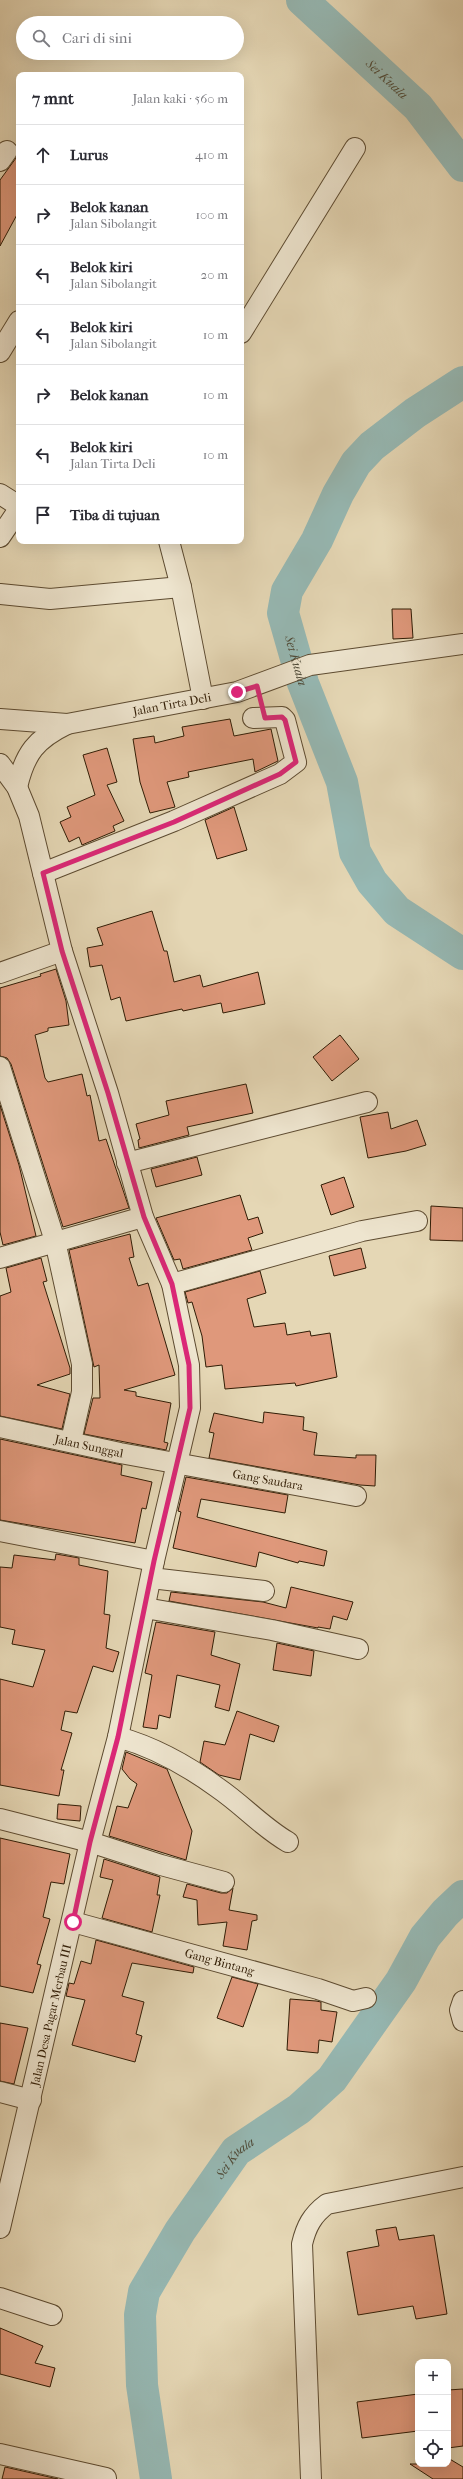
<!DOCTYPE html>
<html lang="id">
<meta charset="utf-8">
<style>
body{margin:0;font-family:"IM FELL French Canon",serif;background:#f7f7f7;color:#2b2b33}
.controls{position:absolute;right:12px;bottom:12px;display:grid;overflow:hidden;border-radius:8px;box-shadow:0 4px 16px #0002}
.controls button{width:36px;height:36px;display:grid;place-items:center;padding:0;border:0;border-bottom:1px solid #e1e1e2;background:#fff;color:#2b2b33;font:20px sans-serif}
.stop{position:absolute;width:12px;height:12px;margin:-9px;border:3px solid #db2777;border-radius:50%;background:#fff}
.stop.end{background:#db2777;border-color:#fff;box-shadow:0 1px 4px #0008}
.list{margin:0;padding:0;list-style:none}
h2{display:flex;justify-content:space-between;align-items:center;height:52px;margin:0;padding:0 16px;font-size:17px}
h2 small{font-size:13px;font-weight:400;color:#7c7c81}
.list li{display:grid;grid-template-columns:26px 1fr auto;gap:12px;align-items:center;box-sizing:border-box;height:60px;padding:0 16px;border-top:1px solid #e1e1e2}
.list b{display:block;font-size:15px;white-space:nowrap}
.list p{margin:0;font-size:13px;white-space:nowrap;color:#7c7c81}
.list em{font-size:13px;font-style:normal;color:#7c7c81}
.icon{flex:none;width:22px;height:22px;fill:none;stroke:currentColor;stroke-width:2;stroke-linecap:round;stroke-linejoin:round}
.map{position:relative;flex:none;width:463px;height:2479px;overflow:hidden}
.search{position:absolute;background:#fff;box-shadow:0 4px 16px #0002;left:16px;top:16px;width:228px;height:44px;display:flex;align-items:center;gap:10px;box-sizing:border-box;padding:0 14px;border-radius:22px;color:#7c7c81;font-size:15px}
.panel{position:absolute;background:#fff;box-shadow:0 4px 16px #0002;left:16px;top:72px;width:228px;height:472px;border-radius:8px}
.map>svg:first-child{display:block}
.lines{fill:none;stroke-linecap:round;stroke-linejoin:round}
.river{stroke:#96b8b3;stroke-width:32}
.building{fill:#df987b;stroke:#301c05}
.minor-casing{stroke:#5d4b31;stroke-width:22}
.minor{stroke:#eee5cf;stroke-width:20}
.route{stroke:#db2777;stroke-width:5}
.labels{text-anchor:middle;stroke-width:4;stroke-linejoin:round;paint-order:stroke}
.street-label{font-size:12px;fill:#301c05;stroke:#eee5cf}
.water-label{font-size:13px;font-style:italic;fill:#4f4b39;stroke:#eee5cf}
</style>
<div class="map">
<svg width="463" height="2479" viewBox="0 0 463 2479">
<rect width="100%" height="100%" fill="#e5d7b5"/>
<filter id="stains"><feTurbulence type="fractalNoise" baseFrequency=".005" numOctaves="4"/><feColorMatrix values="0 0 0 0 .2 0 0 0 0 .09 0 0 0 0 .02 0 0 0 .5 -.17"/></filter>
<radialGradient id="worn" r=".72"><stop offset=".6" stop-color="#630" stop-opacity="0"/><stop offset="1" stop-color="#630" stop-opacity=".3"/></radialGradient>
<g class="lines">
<!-- river -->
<g class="river">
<path id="s1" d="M302,0L418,107L463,166"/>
<path id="s2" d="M463,382L415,413L372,446L356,463L338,494L317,540L287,591L283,613L303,683L342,782L355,852L372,882L397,911L463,954"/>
<path id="s3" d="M156,2479L142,2385L140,2315L144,2292L180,2231L236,2151L299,2109L332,2079L401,1981L425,1937L445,1913L463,1896"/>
</g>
</g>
<!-- building -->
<g class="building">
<path d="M19,148V211L0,246V180L16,158Z"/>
<path d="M392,609H411L413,638L393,639Z"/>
<path d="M230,719L234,736L271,729L278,761L255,772L253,759L188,772L189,777L167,782L175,807L150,813L140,782L133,739L154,736L155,743L184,736L182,727Z"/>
<path d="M107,748L117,782L107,785L124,821L113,826L115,831L82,845L79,837L69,842L60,822L71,817L67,807L95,795L83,755Z"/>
<path d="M234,807L247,850L217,859L205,820Z"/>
<path d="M152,911L164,951H167L174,982L200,975L203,987L258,972L265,1004L223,1013L221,1003L183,1011L182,1009L126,1021L120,997L111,1000L102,965L90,967L87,948L103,945L97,928Z"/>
<path d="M56,969L66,1001L69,1025L48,1028V1031L35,1035L45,1078L48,1082L82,1074L87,1096L90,1095L99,1141L106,1139L129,1208L63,1227L11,1064L7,1058L0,1056V988L41,976L40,974Z"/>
<path d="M340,1035L359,1059L332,1081L313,1057Z"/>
<path d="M246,1084L253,1113L187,1127L189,1135L139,1148L138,1140L140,1139L136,1124L169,1115L166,1101Z"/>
<path d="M0,1105L19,1165L36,1236L3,1245L0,1232Z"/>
<path d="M388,1112L391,1129L417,1120L426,1145L406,1151L368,1158L360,1117Z"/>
<path d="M197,1157L202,1175L156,1187L151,1169Z"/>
<path d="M344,1177L354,1207L331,1215L321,1185Z"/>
<path d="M240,1195L248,1220L258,1217L263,1233L248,1238L252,1250L183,1269L180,1259L174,1260L156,1218Z"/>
<path d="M431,1206L463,1208V1241L430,1240Z"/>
<path d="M130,1234L134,1257L129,1258L138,1286L148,1283L175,1375L124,1390L136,1392V1396L171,1403L164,1442L168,1443L166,1450L84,1434L93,1398H100L99,1365L94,1367L69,1250Z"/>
<path d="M361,1248L366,1268L334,1276L329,1256Z"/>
<path d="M41,1258L47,1281L43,1282L70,1368V1374L37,1385L70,1394L62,1429L0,1416V1296L11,1292L6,1268Z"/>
<path d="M260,1271L266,1293L247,1299L254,1327L285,1323L287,1335L310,1331L311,1336L330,1333L337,1377L296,1386L295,1383L225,1389L222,1365L206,1367L202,1336L192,1302L188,1303L185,1292Z"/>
<path d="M264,1412L304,1417L303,1430L317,1433L314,1455L356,1458V1455H376L375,1486L360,1485L209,1458L214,1433L209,1432L214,1413L263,1423Z"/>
<path d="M0,1439L122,1465L121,1475L152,1482L146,1509L142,1508L135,1543L0,1520Z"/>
<path d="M186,1477L288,1495L285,1513L201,1499L197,1517L327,1551L324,1566L299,1561L298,1563L259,1552L256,1567L173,1548L181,1512L178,1511Z"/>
<path d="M56,1554L79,1558V1565L108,1571L104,1614L110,1615L106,1648L119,1652L113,1672L93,1666L77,1713L65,1711L61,1730L72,1733L61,1770H64L59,1796L0,1785V1679L33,1687L45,1650L12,1644L15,1630L0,1627V1567L12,1568L14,1555L55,1560Z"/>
<path d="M291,1587L353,1602L347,1620L333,1616L330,1629L318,1627V1628L169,1601L171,1592L263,1602L286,1608Z"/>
<path d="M156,1622L215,1632L211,1655L240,1664L229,1711L215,1707L220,1685L177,1675L170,1718L159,1715L157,1729L143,1727L152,1675L145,1673Z"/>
<path d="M277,1643L314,1651L311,1676L273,1670Z"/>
<path d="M237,1711L279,1726L274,1742L250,1734L240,1780L219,1775L200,1762L204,1741L225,1745Z"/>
<path d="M126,1752L167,1769L192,1831L186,1860L109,1836L117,1806L128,1808L137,1784L130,1779L122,1769Z"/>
<path d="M58,1804L81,1806L80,1821L57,1819Z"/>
<path d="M0,1838L70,1854L64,1884L51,1882L43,1917L50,1919L37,1964L41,1965L33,1993L0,1986Z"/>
<path d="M104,1859L160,1877L157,1895H160L152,1932L102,1918L113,1880L100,1877Z"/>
<path d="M187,1884L221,1893H227L233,1888L229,1910L257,1915V1920L252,1921L247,1950L223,1946L227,1922L198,1925L197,1900L183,1897Z"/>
<path d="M96,1940L194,1967L193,1973L132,1963L122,1996L144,2002L136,2034L142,2036L135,2062L72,2045L85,2000L66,1996L69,1983L74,1984L81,1961L91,1964Z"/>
<path d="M232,1977L258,1984L243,2027L217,2018Z"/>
<path d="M290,1999L316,2001L321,2002V2010L337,2012L332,2042L319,2040L318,2053L287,2050Z"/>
<path d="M0,2023L28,2028L14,2084L0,2081Z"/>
<path d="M396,2227L399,2240L434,2235L447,2314L416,2319L413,2306L358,2315L347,2252L379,2246L376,2230Z"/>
<path d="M0,2328L43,2346L35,2363L55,2368L50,2387L0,2374Z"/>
<path d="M463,2389V2446L448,2448V2390Z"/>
<path d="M418,2394V2431L362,2438L357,2402Z"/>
<path d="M448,2458L463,2467V2479H433L410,2464H448Z"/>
<path d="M5,2467L58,2479H2Z"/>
</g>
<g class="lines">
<!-- minor casing -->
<g class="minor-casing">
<g id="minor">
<path d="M0,161L7,151"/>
<path d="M241,333L355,148"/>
<path d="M0,352L19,321"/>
<path d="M0,494L19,506"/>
<path d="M0,537L19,509"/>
<path d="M169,541L181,587L203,699"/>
<path d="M0,594L50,599L181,587"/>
<path id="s4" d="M0,719L67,724L237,692L310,665L463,644"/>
<path d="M0,764L17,787L29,816L62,951L108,1093L143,1217L172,1284L189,1365L190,1408L154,1561L118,1737L90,1842L0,2228"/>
<path d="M17,787C25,753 36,739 67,724"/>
<path d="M43,873L174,821L280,774L296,762L285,720L282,717L253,718"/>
<path d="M0,973L62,951"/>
<path d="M0,1067L55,1241L82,1364V1392L71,1441"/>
<path d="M127,1163L367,1102"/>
<path d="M0,1258L143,1217"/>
<path d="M172,1284L362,1231L417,1221"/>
<path id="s5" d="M0,1427L120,1453L356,1496"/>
<path d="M0,1531L154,1561"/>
<path d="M151,1578L264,1591"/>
<path d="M145,1608L272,1630L358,1649"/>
<path d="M118,1737C154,1747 188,1766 218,1788C243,1805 262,1827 288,1842"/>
<path d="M0,1819L90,1842L161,1865L224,1882"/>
<path id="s6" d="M73,1922L318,1989L353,2001L366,1998"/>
<path d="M463,2001L460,2010L463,2021"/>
<path d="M0,2092L31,2100"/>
<path d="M0,2298L52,2315"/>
<path d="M0,2454L106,2478"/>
<path d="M311,2479L302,2244C306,2227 312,2215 327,2204L463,2177"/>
</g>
</g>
<!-- minor -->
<use href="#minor" class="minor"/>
</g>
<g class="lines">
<!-- route -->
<path class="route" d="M73,1922L90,1842L118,1737L154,1561L190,1408L189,1365L172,1284L144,1217L108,1093L62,951L43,873L174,822L280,774L296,762L285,720L282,717L265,718L257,686L237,692"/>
</g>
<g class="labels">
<!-- street labels -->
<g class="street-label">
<text dy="4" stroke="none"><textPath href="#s4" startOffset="174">Jalan Tirta Deli</textPath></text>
<text dy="4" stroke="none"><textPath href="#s5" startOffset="91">Jalan Sunggal</textPath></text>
<text dy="4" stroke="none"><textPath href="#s5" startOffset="273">Gang Saudara</textPath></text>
<text dy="4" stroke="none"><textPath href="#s6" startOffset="152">Gang Bintang</textPath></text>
<text transform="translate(51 2015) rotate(-77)" y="4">Jalan Desa Pagar Merbau III</text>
</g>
<!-- water labels -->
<g class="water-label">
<text dy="5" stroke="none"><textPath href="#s1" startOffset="116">Sei Kuala</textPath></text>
<text dy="5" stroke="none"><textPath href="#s2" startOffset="352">Sei Kuala</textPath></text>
<text dy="5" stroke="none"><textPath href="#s3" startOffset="351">Sei Kuala</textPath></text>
</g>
</g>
<rect width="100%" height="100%" filter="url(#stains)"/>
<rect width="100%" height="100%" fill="url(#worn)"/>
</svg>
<div class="controls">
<button>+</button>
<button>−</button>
<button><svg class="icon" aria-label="locate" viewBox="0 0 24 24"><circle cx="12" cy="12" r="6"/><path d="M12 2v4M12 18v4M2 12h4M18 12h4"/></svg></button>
</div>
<div class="stop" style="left:73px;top:1922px"></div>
<div class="stop end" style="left:237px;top:692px"></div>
<div class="search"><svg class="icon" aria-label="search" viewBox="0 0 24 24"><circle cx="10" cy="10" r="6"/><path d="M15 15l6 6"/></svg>Cari di sini</div>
<section class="panel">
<h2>7 mnt<small>Jalan kaki · 560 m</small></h2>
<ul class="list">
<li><svg class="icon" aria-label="ahead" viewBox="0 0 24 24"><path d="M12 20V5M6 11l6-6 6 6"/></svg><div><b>Lurus</b></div><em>410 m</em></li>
<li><svg class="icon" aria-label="right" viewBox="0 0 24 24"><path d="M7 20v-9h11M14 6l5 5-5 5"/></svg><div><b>Belok kanan</b><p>Jalan Sibolangit</p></div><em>100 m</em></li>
<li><svg class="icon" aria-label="left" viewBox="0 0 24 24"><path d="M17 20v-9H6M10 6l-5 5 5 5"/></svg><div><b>Belok kiri</b><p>Jalan Sibolangit</p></div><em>20 m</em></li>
<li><svg class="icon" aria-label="left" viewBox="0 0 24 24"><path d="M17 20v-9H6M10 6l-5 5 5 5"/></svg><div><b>Belok kiri</b><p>Jalan Sibolangit</p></div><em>10 m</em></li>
<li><svg class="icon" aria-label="right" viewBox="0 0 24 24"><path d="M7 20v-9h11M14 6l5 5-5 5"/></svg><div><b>Belok kanan</b></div><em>10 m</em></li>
<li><svg class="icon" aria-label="left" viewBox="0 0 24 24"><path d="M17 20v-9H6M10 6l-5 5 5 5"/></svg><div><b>Belok kiri</b><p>Jalan Tirta Deli</p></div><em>10 m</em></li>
<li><svg class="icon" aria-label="arrive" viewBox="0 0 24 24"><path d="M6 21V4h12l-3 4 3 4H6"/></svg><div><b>Tiba di tujuan</b></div></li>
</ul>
</section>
</div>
